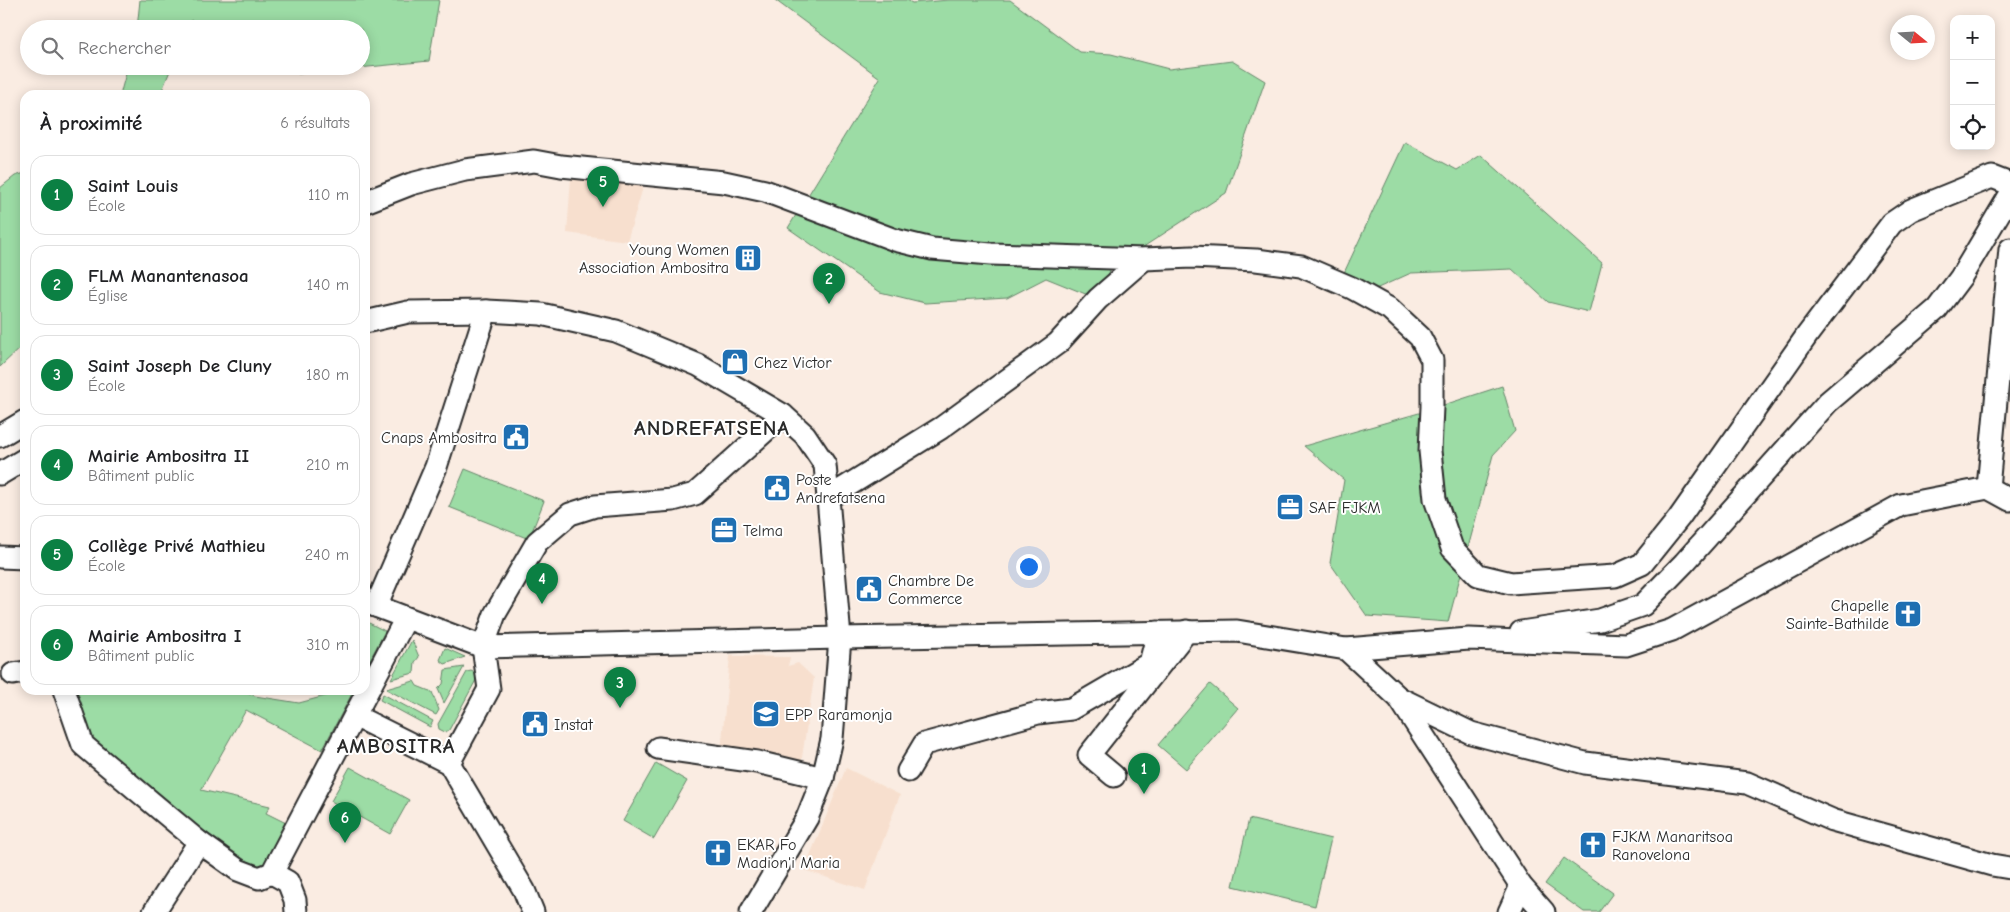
<!DOCTYPE html>
<html lang="fr">
<meta charset="utf-8">
<style>
body{margin:0;font-family:"Comic Neue",sans-serif;background:#f6f6f6;color:#202124}
.controls{position:absolute;right:15px;top:15px;display:grid;overflow:hidden;border-radius:10px;box-shadow:0 2px 12px #0003}
.controls button{width:45px;height:45px;display:grid;place-items:center;padding:0;border:0;border-bottom:1px solid #e0e0e0;background:#fff;color:#202124;font:25px sans-serif}
.compass{position:absolute;left:1890px;top:15px;width:45px;height:45px;border-radius:50%;background:#fff;box-shadow:0 2px 12px #0003;rotate:108deg}
.you{position:absolute;left:1028px;top:566px;width:18px;height:18px;margin:-12px;border:4px solid #fff;border-radius:50%;background:#1a73e8;box-shadow:0 0 0 8px #1a73e833}
.badge{display:grid;place-items:center;width:32px;height:32px;border-radius:50%;background:#0b8043;color:#fff;font-size:16px;font-weight:700}
.pin{position:absolute;translate:-50% -41px;filter:drop-shadow(0 1px 2px #0008)}
.pin::after{content:'';position:absolute;top:26px;width:18px;height:15px;background:inherit;clip-path:polygon(0 0,100% 0,50% 100%)}
.list{margin:0;padding:0;list-style:none}
h2{display:flex;justify-content:space-between;align-items:center;height:65px;margin:0;padding:0 20px;font-size:21px}
h2 small{font-size:16px;font-weight:400;color:#757577}
.list li{display:grid;grid-template-columns:32px 1fr auto;gap:15px;align-items:center;box-sizing:border-box;height:80px;margin:0 10px 10px;padding:0 10px;border:1px solid #e0e0e0;border-radius:15px}
.list b{display:block;font-size:19px;white-space:nowrap}
.list p{margin:0;font-size:16px;white-space:nowrap;color:#757577}
.list em{font-size:16px;font-style:normal;color:#757577}
.icon{flex:none;width:28px;height:28px;fill:none;stroke:currentColor;stroke-width:2;stroke-linecap:round;stroke-linejoin:round}
.map{position:relative;flex:none;width:2010px;height:912px;overflow:hidden}
.search{position:absolute;background:#fff;box-shadow:0 2px 12px #0003;left:20px;top:20px;width:350px;height:55px;display:flex;align-items:center;gap:12px;box-sizing:border-box;padding:0 18px;border-radius:28px;color:#757577;font-size:19px}
.panel{position:absolute;background:#fff;box-shadow:0 2px 12px #0003;left:20px;top:90px;width:350px;height:605px;border-radius:15px}
.map>svg:first-child{display:block}
.built{fill:#f7dfce}
.green{fill:#9cdca5;stroke:#648468}
.lines{fill:none;stroke-linecap:round;stroke-linejoin:round}
.minor-casing{stroke:#2b2b2b;stroke-width:25}
.minor{stroke:#fff;stroke-width:21}
.labels{text-anchor:middle;stroke-width:4;stroke-linejoin:round;paint-order:stroke}
.poi-label{font-size:16px;fill:#2b2b2b;stroke:#fff;text-anchor:start}
.district-label{font-size:21px;font-weight:bold;letter-spacing:1px;fill:#2b2b2b;stroke:#fff}
</style>
<div class="map">
<svg width="2010" height="912" viewBox="0 0 2010 912">
<rect width="100%" height="100%" fill="#faece2"/>
<filter id="ink" filterUnits="userSpaceOnUse"><feTurbulence type="fractalNoise" baseFrequency=".02" numOctaves="2"/><feDisplacementMap in="SourceGraphic" scale="10" xChannelSelector="R" yChannelSelector="G"/><feConvolveMatrix kernelMatrix="1 2 1 2 8 2 1 2 1" color-interpolation-filters="sRGB"/></filter>
<g filter="url(#ink)">
<!-- built -->
<g class="built">
<path d="M571,178L645,181L627,241L567,233Z"/>
<path d="M730,656L790,657L788,666L798,663L814,678L801,764L721,751Z"/>
<path d="M846,768L900,795L865,890L804,870Z"/>
</g>
<!-- green -->
<g class="green">
<path d="M140,0H439L429,61L298,74L293,66H361V29H202L191,20L187,29H137Z"/>
<path d="M775,0H907L912,3L949,0H1010L1080,52L1111,54L1169,69L1232,61L1265,81L1226,193L1111,268L1098,299L1046,278L1007,298L925,303L880,292L788,228L880,78Z"/>
<path d="M128,66H172L160,95H120Z"/>
<path d="M1405,142L1457,170L1481,155L1602,263L1589,312L1548,302L1512,269L1411,273L1369,292L1343,275Z"/>
<path d="M25,173V343L0,367V188L15,176Z"/>
<path d="M1502,386L1515,431L1493,455L1448,622L1367,616L1330,563L1344,480L1304,446L1419,413Z"/>
<path d="M465,469L544,501L529,539L449,507Z"/>
<path d="M365,621L385,631L365,669Z"/>
<path d="M412,640L419,657L415,662L414,673L391,679Z"/>
<path d="M445,648L465,657L445,664L440,660Z"/>
<path d="M464,667L444,703L438,689L443,684L445,670Z"/>
<path d="M471,671L475,673L476,680L449,730L445,732L439,729L438,724L467,672Z"/>
<path d="M414,681L417,686L432,692L439,710L436,715L386,689Z"/>
<path d="M1210,684L1238,708L1186,769L1158,745Z"/>
<path d="M71,690H243L255,696L299,703L329,695L332,690H354L322,750L246,710L201,790L270,806L266,813L290,825L264,868L252,870L89,742Z"/>
<path d="M383,694L433,721L430,727L380,700Z"/>
<path d="M656,763L687,781L654,839L623,821Z"/>
<path d="M350,767L409,800L390,834L331,801Z"/>
<path d="M1249,819L1331,839L1315,906L1233,886Z"/>
<path d="M1564,858L1613,893L1599,912H1584L1545,884Z"/>
</g>
<g class="lines">
<!-- minor casing -->
<g class="minor-casing">
<g id="minor">
<path d="M365,202L411,184L465,170L534,161L561,166L724,182L765,191L895,240L932,249L991,254L1144,259L1192,257L1256,260L1301,266L1352,288L1390,309L1420,337L1432,360V407L1430,451L1435,499L1452,548L1478,575L1511,583L1615,576L1642,564L1679,518L1808,334L1892,223L1911,210L1992,177L2010,184"/>
<path d="M365,322L408,312L486,311L541,314L616,331L698,365L783,415L805,435L825,465L828,498L840,638L832,739L823,778L807,818L751,912"/>
<path d="M0,436L25,421"/>
<path d="M0,474L25,459"/>
<path d="M1988,488L2010,249"/>
<path d="M828,498L941,428L1058,343L1098,299L1144,259"/>
<path d="M0,557L25,558"/>
<path d="M365,602L483,647L840,638L1237,631L1346,649L1469,639L1626,645L1672,630L1901,505L1988,488L2010,500"/>
<path d="M376,606L436,467L486,311"/>
<path d="M1521,632L1600,620L1643,605L1684,563L1828,402L1937,309L1961,277L2010,195"/>
<path d="M1346,649L1399,698L1521,886L1544,912"/>
<path d="M13,674L25,672"/>
<path d="M64,690L83,745L199,842L238,870L259,878L272,873L406,618"/>
<path d="M1399,698L1471,733L1585,763L1747,783L1832,820L1992,865L2010,868"/>
<path d="M355,716L449,763L524,890L533,912"/>
<path d="M658,748L757,762L823,778"/>
<path d="M449,763L489,689L483,647L495,614L537,542L570,514L595,506L673,500L695,494L783,415"/>
<path d="M908,771L924,744L1038,713L1071,709L1150,663L1158,632"/>
<path d="M1114,776L1089,755L1187,631"/>
<path d="M272,873L288,882L295,900L296,912"/>
<path d="M154,912L199,842"/>
<path d="M1509,912L1521,886"/>
</g>
</g>
<!-- minor -->
<use href="#minor" class="minor"/>
</g>
</g>
<!-- icons -->
<defs>
<g id="building-square" transform="scale(1.4375)"><rect x="-9" y="-9" width="18" height="18" rx="4" fill="#1f6fb2" stroke="#fff"/><path d="M-4-6H4V6H1V3H-1V6H-4ZM-2.5-4.3h1.7v1.8h-1.7ZM.8-4.3h1.7v1.8H.8ZM-2.5-1h1.7V.8h-1.7ZM.8-1h1.7V.8H.8Z" fill="#fff"/></g>
<g id="shop-square" transform="scale(1.4375)"><rect x="-9" y="-9" width="18" height="18" rx="4" fill="#1f6fb2" stroke="#fff"/><path d="M-5-2.5h2.3a2.7 3.5 0 0 1 5.4 0H5L5.5 6h-11ZM-1.5-2.5h3a1.5 2.3 0 0 0-3 0Z" fill="#fff"/></g>
<g id="civic-square" transform="scale(1.4375)"><rect x="-9" y="-9" width="18" height="18" rx="4" fill="#1f6fb2" stroke="#fff"/><path d="M-.6-6.5H3V-4.5H.6V-3L4-1V1h2V6H-6V1h2V-1L-.6-3ZM-1.2 2.5V6h2.4V2.5Z" fill="#fff"/></g>
<g id="office-square" transform="scale(1.4375)"><rect x="-9" y="-9" width="18" height="18" rx="4" fill="#1f6fb2" stroke="#fff"/><path d="M-6-3h4V-5.5h4V-3h4V5H-6ZM-1-4.5V-3h2v-1.5ZM-6 0V1H6V0Z" fill="#fff"/></g>
<g id="church-square" transform="scale(1.4375)"><rect x="-9" y="-9" width="18" height="18" rx="4" fill="#1f6fb2" stroke="#fff"/><path d="M-1.2-6h2.4v3.5h3.3v2.4h-3.3V6h-2.4V-.1h-3.3v-2.4h3.3Z" fill="#fff"/></g>
<g id="school-square" transform="scale(1.4375)"><rect x="-9" y="-9" width="18" height="18" rx="4" fill="#1f6fb2" stroke="#fff"/><path d="M0-5L7-2L0 1L-7-2ZM-4 1L0 2.5L4 1V4Q0 6-4 4Z" fill="#fff"/></g>
</defs>
<g fill-rule="evenodd">
<use href="#building-square" x="748" y="258"/>
<use href="#shop-square" x="735" y="362"/>
<use href="#civic-square" x="516" y="437"/>
<use href="#civic-square" x="777" y="488"/>
<use href="#office-square" x="1290" y="507"/>
<use href="#office-square" x="724" y="530"/>
<use href="#civic-square" x="869" y="589"/>
<use href="#church-square" x="1908" y="614"/>
<use href="#school-square" x="766" y="714"/>
<use href="#civic-square" x="535" y="724"/>
<use href="#church-square" x="1593" y="845"/>
<use href="#church-square" x="718" y="853"/>
</g>
<g class="labels">
<!-- poi labels -->
<g class="poi-label">
<text x="729" y="255" text-anchor="end">Young Women<tspan x="729" dy="18">Association Ambositra</tspan></text>
<text x="754" y="368">Chez Victor</text>
<text x="497" y="443" text-anchor="end">Cnaps Ambositra</text>
<text x="796" y="485">Poste<tspan x="796" dy="18">Andrefatsena</tspan></text>
<text x="1309" y="513">SAF FJKM</text>
<text x="743" y="536">Telma</text>
<text x="888" y="586">Chambre De<tspan x="888" dy="18">Commerce</tspan></text>
<text x="1889" y="611" text-anchor="end">Chapelle<tspan x="1889" dy="18">Sainte-Bathilde</tspan></text>
<text x="785" y="720">EPP Raramonja</text>
<text x="554" y="730">Instat</text>
<text x="1612" y="842">FJKM Manaritsoa<tspan x="1612" dy="18">Ranovelona</tspan></text>
<text x="737" y="850">EKAR Fo<tspan x="737" dy="18">Madion'i Maria</tspan></text>
</g>
<!-- district labels -->
<g class="district-label">
<text x="712" y="435">ANDREFATSENA</text>
<text x="396" y="753">AMBOSITRA</text>
</g>
</g>
</svg>
<div class="controls">
<button>+</button>
<button>−</button>
<button><svg class="icon" aria-label="locate" viewBox="0 0 24 24"><circle cx="12" cy="12" r="6"/><path d="M12 2v4M12 18v4M2 12h4M18 12h4"/></svg></button>
</div>
<svg class="compass" viewBox="-18 -18 36 36"><path d="M0-13l5 13h-10z" fill="#e53935"/><path d="M0 13l5-13h-10z" fill="#757577"/></svg>
<div class="you"></div>
<div class="pin badge" style="left:1144px;top:794px">1</div>
<div class="pin badge" style="left:829px;top:304px">2</div>
<div class="pin badge" style="left:620px;top:708px">3</div>
<div class="pin badge" style="left:542px;top:604px">4</div>
<div class="pin badge" style="left:603px;top:207px">5</div>
<div class="pin badge" style="left:345px;top:843px">6</div>
<div class="search"><svg class="icon" aria-label="search" viewBox="0 0 24 24"><circle cx="10" cy="10" r="6"/><path d="M15 15l6 6"/></svg>Rechercher</div>
<section class="panel">
<h2>À proximité<small>6 résultats</small></h2>
<ul class="list">
<li><span class="badge">1</span><div><b>Saint Louis</b><p>École</p></div><em>110 m</em></li>
<li><span class="badge">2</span><div><b>FLM Manantenasoa</b><p>Église</p></div><em>140 m</em></li>
<li><span class="badge">3</span><div><b>Saint Joseph De Cluny</b><p>École</p></div><em>180 m</em></li>
<li><span class="badge">4</span><div><b>Mairie Ambositra II</b><p>Bâtiment public</p></div><em>210 m</em></li>
<li><span class="badge">5</span><div><b>Collège Privé Mathieu</b><p>École</p></div><em>240 m</em></li>
<li><span class="badge">6</span><div><b>Mairie Ambositra I</b><p>Bâtiment public</p></div><em>310 m</em></li>
</ul>
</section>
</div>
